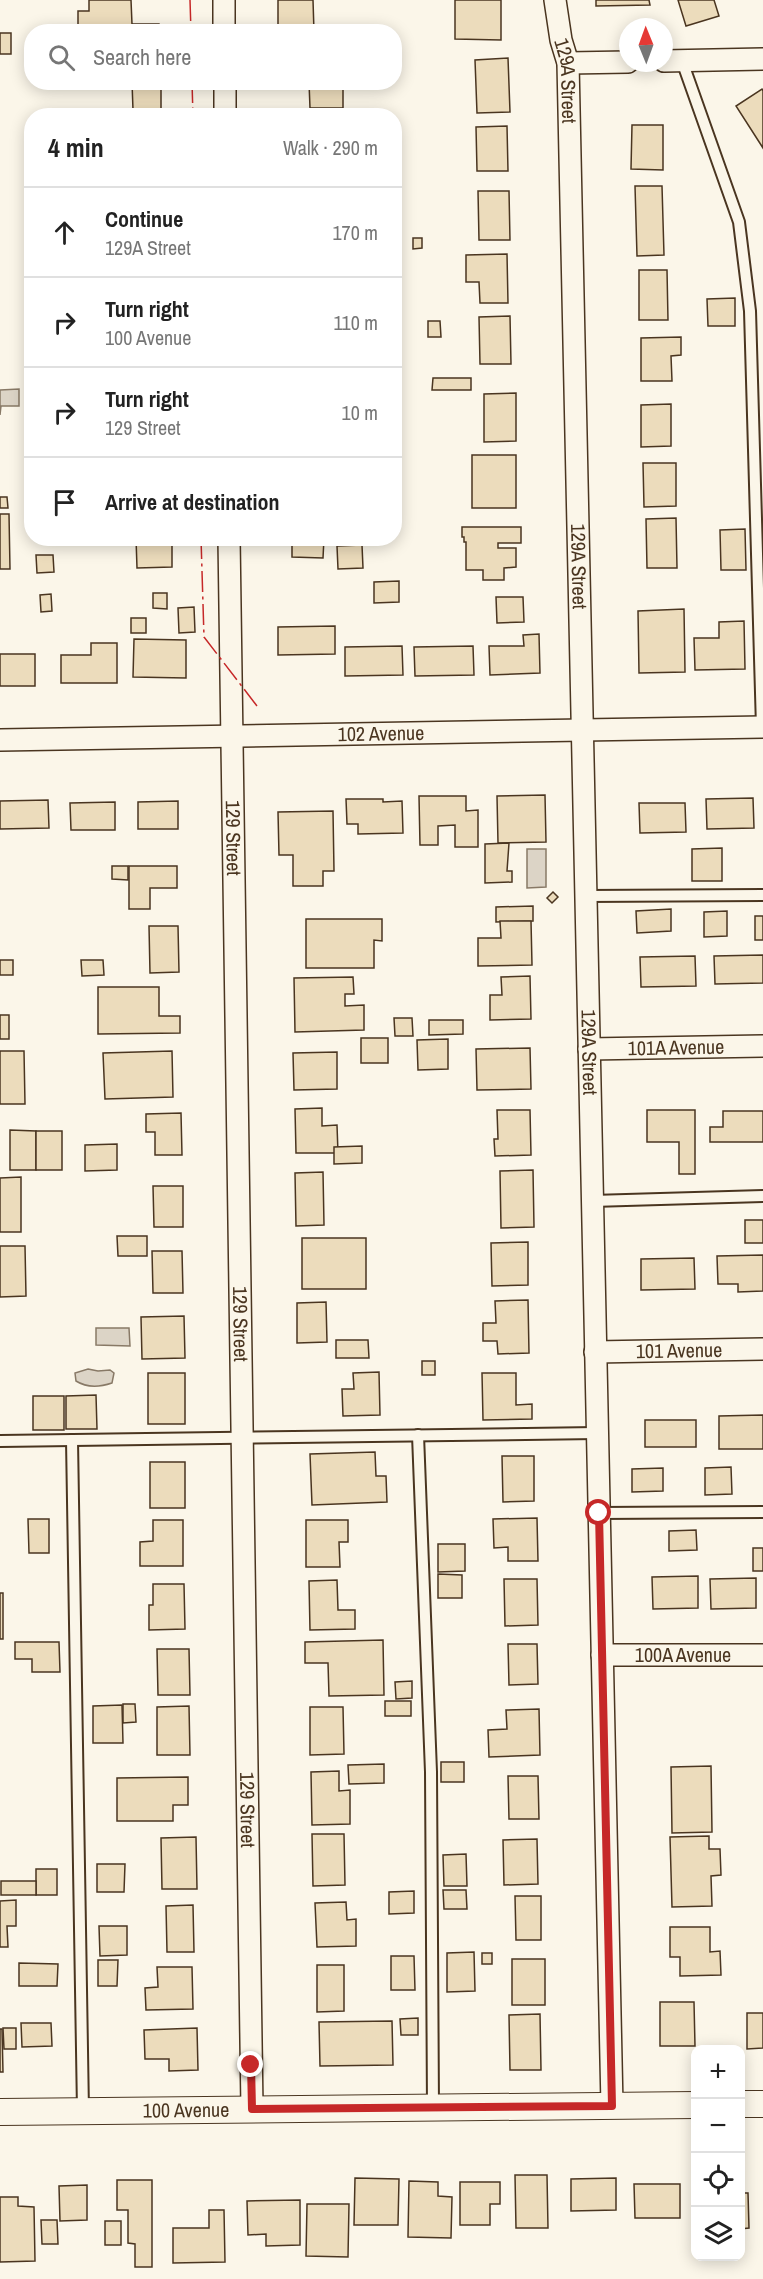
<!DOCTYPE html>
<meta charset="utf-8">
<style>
body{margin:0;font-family:"Archivo Narrow",sans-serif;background:#f6f6f6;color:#222}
.controls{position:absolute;right:18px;bottom:18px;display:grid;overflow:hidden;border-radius:12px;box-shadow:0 3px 15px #0003}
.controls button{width:54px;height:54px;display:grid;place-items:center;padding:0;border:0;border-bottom:2px solid #e0e0e0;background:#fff;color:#222;font:30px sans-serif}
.compass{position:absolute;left:619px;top:18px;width:54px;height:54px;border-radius:50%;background:#fff;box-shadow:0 3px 15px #0003;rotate:359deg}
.stop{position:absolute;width:18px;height:18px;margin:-14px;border:4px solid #c62828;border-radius:50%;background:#fff}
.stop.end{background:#c62828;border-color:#fff;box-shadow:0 2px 6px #0008}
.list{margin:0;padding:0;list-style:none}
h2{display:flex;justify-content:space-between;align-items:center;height:78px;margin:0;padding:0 24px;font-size:26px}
h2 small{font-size:20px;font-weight:400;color:#767676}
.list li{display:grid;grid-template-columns:39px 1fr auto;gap:18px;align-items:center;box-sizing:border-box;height:90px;padding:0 24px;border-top:2px solid #e0e0e0}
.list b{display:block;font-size:22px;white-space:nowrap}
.list p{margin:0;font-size:20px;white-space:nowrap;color:#767676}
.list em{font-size:20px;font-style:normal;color:#767676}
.icon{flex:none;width:33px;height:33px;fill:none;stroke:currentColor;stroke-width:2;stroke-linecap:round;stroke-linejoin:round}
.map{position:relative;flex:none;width:763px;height:2279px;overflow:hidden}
.search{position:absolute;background:#fff;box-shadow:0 3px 15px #0003;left:24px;top:24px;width:378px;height:66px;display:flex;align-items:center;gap:15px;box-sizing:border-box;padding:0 21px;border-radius:24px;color:#767676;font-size:22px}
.panel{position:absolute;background:#fff;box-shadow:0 3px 15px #0003;left:24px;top:108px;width:378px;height:438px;border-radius:24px}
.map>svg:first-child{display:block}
.water{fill:#dcd4c6;stroke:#887966;stroke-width:1.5}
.building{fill:#ecdcbc;stroke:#4a3520;stroke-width:1.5}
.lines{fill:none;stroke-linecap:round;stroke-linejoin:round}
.service-casing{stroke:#4a3520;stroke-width:14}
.minor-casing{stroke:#4a3520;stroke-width:24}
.tertiary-casing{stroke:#4a3520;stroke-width:28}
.service{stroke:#fbf6e9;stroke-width:10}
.minor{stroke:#fbf6e9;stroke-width:21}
.tertiary{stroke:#fbf6e9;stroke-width:26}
.power{stroke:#c62828;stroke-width:1.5;stroke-dasharray:21 4.5 3 4.5;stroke-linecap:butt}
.route{stroke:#c62828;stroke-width:8}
.labels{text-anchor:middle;stroke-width:4.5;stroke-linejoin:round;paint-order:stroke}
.street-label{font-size:20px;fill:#4a3520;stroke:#fbf6e9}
</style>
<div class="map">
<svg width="763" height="2279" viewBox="0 0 763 2279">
<rect width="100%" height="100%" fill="#fbf6e9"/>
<!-- water -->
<g class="water">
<path d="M19,389V406H1L0,415V390Z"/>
<path d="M527,849H546V887L527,888Z"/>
<path d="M96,1328H129L130,1346L96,1345Z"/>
<path d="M88,1369L98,1371L110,1370L114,1373L112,1383C100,1387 87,1388 76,1381L75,1373Z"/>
</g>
<!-- building -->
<g class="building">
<path d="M89,0H131L132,24H159L160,32H78V11H89Z"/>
<path d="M278,0H313L314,32H278Z"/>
<path d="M455,0H501V40L455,39Z"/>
<path d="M596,0H649L650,5L596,6Z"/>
<path d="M678,0H714L719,16L686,26Z"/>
<rect x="0" y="33" width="11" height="21"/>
<path d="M508,58L510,112L477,113L475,60Z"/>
<path d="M132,82H161V109L133,110Z"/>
<path d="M309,82H343V108H310Z"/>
<path d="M762,89L763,91V148L736,106Z"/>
<path d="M632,125H663V170L631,169Z"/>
<path d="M507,126L508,171H477L476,127Z"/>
<path d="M635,186H662L664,255L637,256Z"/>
<path d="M478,191H509L510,240H479Z"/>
<path d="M413,238H422V248L413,249Z"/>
<path d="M507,254L508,303H480L479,282H466V255Z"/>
<path d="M639,270H667L668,320H639Z"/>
<path d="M735,298V326H708L707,299Z"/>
<path d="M510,316L511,364H480L479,317Z"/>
<path d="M428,321H440L441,337H428Z"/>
<path d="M681,337V355L671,356L672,381H641V338Z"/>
<path d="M433,378H471V390H432Z"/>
<path d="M516,393V441L484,442V394Z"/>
<path d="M671,404V446L641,447V405Z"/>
<rect x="472" y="455" width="44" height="53"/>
<path d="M643,463H676V506L644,507Z"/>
<path d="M0,497H7L8,508H0Z"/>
<path d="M0,514H9L10,569H0Z"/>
<path d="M676,518L677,568H647L646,519Z"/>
<path d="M462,527H521V543H498V548H516V567L504,568V580H483V570H466V542H464V537H462Z"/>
<path d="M745,529L746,570H721L720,530Z"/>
<path d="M136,538H172V567L137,568Z"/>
<path d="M292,538H324L323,558L292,557Z"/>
<path d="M362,545L363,568L338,569L337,546Z"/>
<path d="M36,555H53L54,572L37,573Z"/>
<path d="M399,581V602L374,603V582Z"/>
<path d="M153,593H167V609L153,608Z"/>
<path d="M51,594L52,611L41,612L40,595Z"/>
<path d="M496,597H523L524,622L497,623Z"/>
<path d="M194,607L195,632L179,633L178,608Z"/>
<path d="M684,609L685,672L639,673L638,611Z"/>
<rect x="131" y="618" width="15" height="15"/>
<path d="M744,621L745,669L695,670L694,638H719V622Z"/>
<path d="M335,626V654L278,655V627Z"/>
<path d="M539,634L540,673L490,675L489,646H524L523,635Z"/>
<path d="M134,639L186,640V678L133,677Z"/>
<path d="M91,643H117V683H61V655H91Z"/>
<path d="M402,646L403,675L345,676V647Z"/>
<path d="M473,646L474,675L415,676L414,647Z"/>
<rect x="0" y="654" width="35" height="32"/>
<path d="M545,795L546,842L498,843L497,796Z"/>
<path d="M419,796H466V811L478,810V847H455V825L438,826V845H420Z"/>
<path d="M753,798L754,828L707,829L706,799Z"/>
<path d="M346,799H383V802L402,801L403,833L358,834V824H347Z"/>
<path d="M48,800L49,828L0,829V801Z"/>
<path d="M178,801V829H138V802Z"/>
<path d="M115,802V830H71L70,803Z"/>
<path d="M639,803H685L686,832L640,833Z"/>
<path d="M333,811L334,871H323V886H293V855H279L278,812Z"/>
<path d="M509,843L507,871H512V882L485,883V844Z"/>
<path d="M722,848V881H692V849Z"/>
<path d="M112,866H128V880L112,879Z"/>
<path d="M129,866H177V888H150V909H129Z"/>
<path d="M553,892L558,897L552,903L547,898Z"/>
<path d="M533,906V921L496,922V907Z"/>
<path d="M671,909V931L637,933L636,911Z"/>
<path d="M727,911V936L704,937V912Z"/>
<rect x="755" y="916" width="8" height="24"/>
<path d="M306,919H382V941L374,940V968H306Z"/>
<path d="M500,921H531L532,965L478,966V938H501Z"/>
<path d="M149,926H178L179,972L150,973Z"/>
<path d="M763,955V983L715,984L714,956Z"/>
<path d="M695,956L696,986L641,987L640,957Z"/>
<rect x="0" y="960" width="13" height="15"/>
<path d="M81,960H103L104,975L82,976Z"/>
<path d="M530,976L531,1019L490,1020V995H502L501,977Z"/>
<path d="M353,977L354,994H345V1006L364,1005V1030L295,1032L294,978Z"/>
<path d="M98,987H159V1016H180V1033L98,1034Z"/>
<rect x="0" y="1015" width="9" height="24"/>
<path d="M394,1018H412L413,1036H395Z"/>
<path d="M429,1020H463V1034L429,1035Z"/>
<rect x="361" y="1038" width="27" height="25"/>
<path d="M448,1039V1069L418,1070L417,1040Z"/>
<path d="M530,1048L531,1089L477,1090L476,1049Z"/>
<path d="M0,1051H24L25,1104H0Z"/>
<path d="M172,1051L173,1097L105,1099L103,1053Z"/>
<path d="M337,1052V1089L294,1090L293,1053Z"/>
<path d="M322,1108V1126L337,1125L338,1153H296L295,1109Z"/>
<path d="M497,1110H530L531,1155L495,1156L494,1139H498Z"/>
<path d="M647,1110H695V1174H679V1142H647Z"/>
<path d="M723,1111H763V1142H710V1127H723Z"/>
<path d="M181,1113L182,1155H155V1132H146V1114Z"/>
<path d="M10,1130L36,1131V1170H10Z"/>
<rect x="36" y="1131" width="26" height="39"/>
<path d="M117,1144V1170L85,1171V1145Z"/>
<path d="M362,1146V1163L334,1164V1147Z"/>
<path d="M533,1170L534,1227L501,1228L500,1171Z"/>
<path d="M323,1172L324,1225L296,1226L295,1173Z"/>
<path d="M21,1177V1232H0V1178Z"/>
<path d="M153,1186H183V1227H154Z"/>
<rect x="745" y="1220" width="18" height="23"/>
<path d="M117,1236H147V1256H118Z"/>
<rect x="302" y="1238" width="64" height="51"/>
<path d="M528,1242V1285L492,1286L491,1243Z"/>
<path d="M0,1246H25L26,1296L0,1297Z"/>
<path d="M152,1251H182L183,1293H153Z"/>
<path d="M763,1255V1291L738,1292V1284H718L717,1256Z"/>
<path d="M694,1258L695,1289L641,1290V1259Z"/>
<path d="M528,1300L529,1353L498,1354L497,1341H483V1323H496L495,1301Z"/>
<path d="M326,1302L327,1342L297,1343V1303Z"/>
<path d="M184,1316L185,1358L142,1359L141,1317Z"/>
<path d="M336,1340H368L369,1358H336Z"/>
<rect x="422" y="1361" width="13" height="14"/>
<path d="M379,1372L380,1415L343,1416L342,1389H354L353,1373Z"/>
<rect x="148" y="1373" width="37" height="51"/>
<path d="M482,1373H516V1405L532,1404V1419L483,1420Z"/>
<path d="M96,1395L97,1429H66V1396Z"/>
<rect x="33" y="1396" width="31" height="34"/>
<path d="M763,1415V1449H719V1416Z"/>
<rect x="645" y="1420" width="51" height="27"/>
<path d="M375,1452L376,1476H386L387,1502L312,1505L310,1454Z"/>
<path d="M502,1456H534V1501L503,1502Z"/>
<rect x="150" y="1462" width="35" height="46"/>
<path d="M731,1467L732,1494L705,1495V1468Z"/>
<path d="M663,1468V1491L632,1492V1469Z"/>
<path d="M537,1518L538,1561H508V1547L494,1548L493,1519Z"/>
<path d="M28,1519H49V1553H29Z"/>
<path d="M153,1520H183V1566H140V1542L153,1541Z"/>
<path d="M306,1520H348V1542H339L340,1567H306Z"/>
<path d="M696,1530L697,1550L669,1551V1531Z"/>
<path d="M438,1544H465V1571L438,1572Z"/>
<rect x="753" y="1548" width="10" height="23"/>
<path d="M438,1574L462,1575V1598H438Z"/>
<path d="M698,1576V1608L653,1609L652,1577Z"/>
<path d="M756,1578V1608L711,1609L710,1579Z"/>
<path d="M504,1579H537L538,1625L505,1626Z"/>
<path d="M337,1580L338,1610H355V1629L310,1630L309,1581Z"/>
<path d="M153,1584H184L185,1629L149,1630V1605H153Z"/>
<rect x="0" y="1593" width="3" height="46"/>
<path d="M383,1640L384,1695L329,1696L328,1663H305V1642Z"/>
<path d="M15,1642H59L60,1672H32V1659H15Z"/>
<path d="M508,1644H537L538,1684L509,1685Z"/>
<path d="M157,1649H189L190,1695H158Z"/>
<path d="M412,1681V1698L396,1699L395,1682Z"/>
<rect x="385" y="1701" width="26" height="15"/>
<path d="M123,1704H135L136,1722L123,1723Z"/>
<path d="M122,1705L123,1743H93V1706Z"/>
<path d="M189,1706L190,1755H157V1707Z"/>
<path d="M310,1707H343L344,1754L310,1755Z"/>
<path d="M539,1709L540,1755L489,1757L488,1730L507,1729L506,1710Z"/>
<rect x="441" y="1762" width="23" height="20"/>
<path d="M384,1764V1783L349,1784L348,1765Z"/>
<path d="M711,1766L712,1832L672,1833L671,1767Z"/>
<path d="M339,1771V1791L350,1790V1824L312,1825L311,1772Z"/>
<path d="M508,1776H538L539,1819H509Z"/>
<path d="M188,1777V1805H173V1821H117V1778Z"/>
<path d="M312,1834H344L345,1885L313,1886Z"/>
<path d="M709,1836V1849H720L721,1875L711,1876L712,1906L672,1907L670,1837Z"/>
<path d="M196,1837L197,1889H162L161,1838Z"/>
<path d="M537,1839L538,1884L504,1885L503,1840Z"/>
<path d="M466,1854L467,1886H444L443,1855Z"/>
<path d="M97,1864H125L124,1892H97Z"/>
<rect x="36" y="1869" width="21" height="26"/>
<rect x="1" y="1881" width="35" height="14"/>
<path d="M443,1890H466L467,1909H444Z"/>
<path d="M414,1891V1913L389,1914V1892Z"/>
<path d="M515,1896H541V1940H516Z"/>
<path d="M16,1900V1926H7L8,1947H0V1901Z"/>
<path d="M346,1902L347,1920L356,1919V1946L317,1947L315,1903Z"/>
<path d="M193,1905L194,1952H167L166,1906Z"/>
<path d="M99,1926H127V1955L100,1956Z"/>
<path d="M670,1927H710V1952L720,1951L721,1975L680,1976V1957H670Z"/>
<path d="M474,1952L475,1991L447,1992V1953Z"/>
<rect x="482" y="1953" width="10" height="11"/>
<path d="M391,1956H414L415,1990H391Z"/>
<rect x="512" y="1959" width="33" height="46"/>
<path d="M98,1960H118L117,1986H98Z"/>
<path d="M19,1963L58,1964L57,1986H19Z"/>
<path d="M317,1965H344V2011L317,2012Z"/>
<path d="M157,1967H192L193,2009L146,2010L145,1988L158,1987Z"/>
<path d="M660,2002H694L695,2046H660Z"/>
<path d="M747,2013H763V2048L747,2049Z"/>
<path d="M540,2014L541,2070H510L509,2015Z"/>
<path d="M418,2018V2035H401L400,2019Z"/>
<path d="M392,2021L393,2065L320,2066L319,2022Z"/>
<path d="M21,2023H51L52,2046L22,2047Z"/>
<path d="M3,2028H16V2049H4Z"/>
<path d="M197,2028L198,2070L169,2071V2059H145L144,2030Z"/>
<path d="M0,2029H2L3,2072H0Z"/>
<path d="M515,2175H547L548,2228H516Z"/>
<path d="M355,2178L399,2179L398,2225H354Z"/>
<path d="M616,2178V2210L571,2211V2179Z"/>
<path d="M117,2180H152V2267H135V2244L128,2243V2210H117Z"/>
<path d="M409,2181L438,2182V2196L452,2197L451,2238L408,2237Z"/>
<path d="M460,2182H500V2204H490V2225H460Z"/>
<path d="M634,2184H680V2218H635Z"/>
<path d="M87,2185V2220L60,2221L59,2186Z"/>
<path d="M740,2193H748L749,2228L740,2229Z"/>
<path d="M0,2197H18V2206L34,2207L35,2261L0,2262Z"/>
<path d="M300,2200V2245L266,2246V2234L248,2235L247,2201Z"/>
<path d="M307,2204H349L348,2257L306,2256Z"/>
<path d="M209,2210H224L225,2262L173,2263V2228H209Z"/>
<path d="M41,2220H57L58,2244H42Z"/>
<rect x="105" y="2221" width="16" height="24"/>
</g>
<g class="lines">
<!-- service casing -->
<g class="service-casing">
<g id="service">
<path d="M682,61L739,222L750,311L762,727"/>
<path d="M586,896L763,895"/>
<path d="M592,1201L763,1196"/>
<path d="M418,1435L431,1772L433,2107"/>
<path d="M72,1440L83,2111"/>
<path d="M0,1441L597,1433"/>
<path d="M599,1513L763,1512"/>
</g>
</g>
<!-- minor casing -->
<g class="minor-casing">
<g id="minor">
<path d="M224,0V32"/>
<path id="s1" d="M555,0L561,40L568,63L612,2106"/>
<path d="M664,61L763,59"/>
<path d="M568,63L628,62"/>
<path d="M225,82V116"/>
<path id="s2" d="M229,538L252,2109"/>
<path id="s3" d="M0,740L763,727"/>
<path id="s4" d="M589,1049L763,1046"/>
<path id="s5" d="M595,1352L763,1349"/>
<path id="s6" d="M602,1655H763"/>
</g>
</g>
<!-- tertiary casing -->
<g class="tertiary-casing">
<g id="tertiary">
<path d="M740,2104H763"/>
<path id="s7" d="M0,2112L696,2105"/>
</g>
</g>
<!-- service -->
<use href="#service" class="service"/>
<!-- minor -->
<use href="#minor" class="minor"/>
<!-- tertiary -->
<use href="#tertiary" class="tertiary"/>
<!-- power -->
<g class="power">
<path d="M190,0L191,32"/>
<path d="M192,82L193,116"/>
<path d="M201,538L204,637L257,706"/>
</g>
</g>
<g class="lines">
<!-- route -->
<path class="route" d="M251,2065L252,2109L612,2106L599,1513"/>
</g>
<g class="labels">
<!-- street labels -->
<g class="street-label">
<text dy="7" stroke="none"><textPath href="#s1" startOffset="82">129A Street</textPath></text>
<text dy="7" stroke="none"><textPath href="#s1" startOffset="568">129A Street</textPath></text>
<text dy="7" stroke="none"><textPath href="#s3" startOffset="381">102 Avenue</textPath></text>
<text dy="7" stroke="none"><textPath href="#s2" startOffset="300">129 Street</textPath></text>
<text dy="7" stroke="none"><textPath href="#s4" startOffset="87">101A Avenue</textPath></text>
<text dy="7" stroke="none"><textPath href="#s1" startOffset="1054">129A Street</textPath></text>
<text dy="7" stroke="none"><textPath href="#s2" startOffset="786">129 Street</textPath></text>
<text dy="7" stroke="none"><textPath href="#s5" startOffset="84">101 Avenue</textPath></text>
<text dy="7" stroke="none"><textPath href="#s6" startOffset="81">100A Avenue</textPath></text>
<text dy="7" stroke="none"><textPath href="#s2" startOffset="1272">129 Street</textPath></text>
<text dy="7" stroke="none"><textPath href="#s7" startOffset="186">100 Avenue</textPath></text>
</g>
</g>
</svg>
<div class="controls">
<button>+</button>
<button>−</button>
<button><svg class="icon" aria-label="locate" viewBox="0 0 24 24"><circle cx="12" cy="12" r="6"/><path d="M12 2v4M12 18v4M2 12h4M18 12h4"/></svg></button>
<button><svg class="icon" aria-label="layers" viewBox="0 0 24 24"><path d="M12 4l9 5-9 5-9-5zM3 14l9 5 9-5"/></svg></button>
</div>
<svg class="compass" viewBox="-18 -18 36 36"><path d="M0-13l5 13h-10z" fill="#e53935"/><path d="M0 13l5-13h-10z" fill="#767676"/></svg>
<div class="stop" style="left:599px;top:1513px"></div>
<div class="stop end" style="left:251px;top:2065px"></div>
<div class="search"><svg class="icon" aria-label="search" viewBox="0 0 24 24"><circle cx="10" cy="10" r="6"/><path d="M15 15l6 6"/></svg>Search here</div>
<section class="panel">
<h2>4 min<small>Walk · 290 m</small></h2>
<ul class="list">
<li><svg class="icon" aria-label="ahead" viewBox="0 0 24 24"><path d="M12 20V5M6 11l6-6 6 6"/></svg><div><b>Continue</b><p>129A Street</p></div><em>170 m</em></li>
<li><svg class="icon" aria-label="right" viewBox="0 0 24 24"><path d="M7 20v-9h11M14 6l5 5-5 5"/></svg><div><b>Turn right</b><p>100 Avenue</p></div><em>110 m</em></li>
<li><svg class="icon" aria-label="right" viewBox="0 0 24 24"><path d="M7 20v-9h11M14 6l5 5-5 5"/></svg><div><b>Turn right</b><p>129 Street</p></div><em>10 m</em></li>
<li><svg class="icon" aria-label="arrive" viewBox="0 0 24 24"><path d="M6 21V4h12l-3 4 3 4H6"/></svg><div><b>Arrive at destination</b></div></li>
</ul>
</section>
</div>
